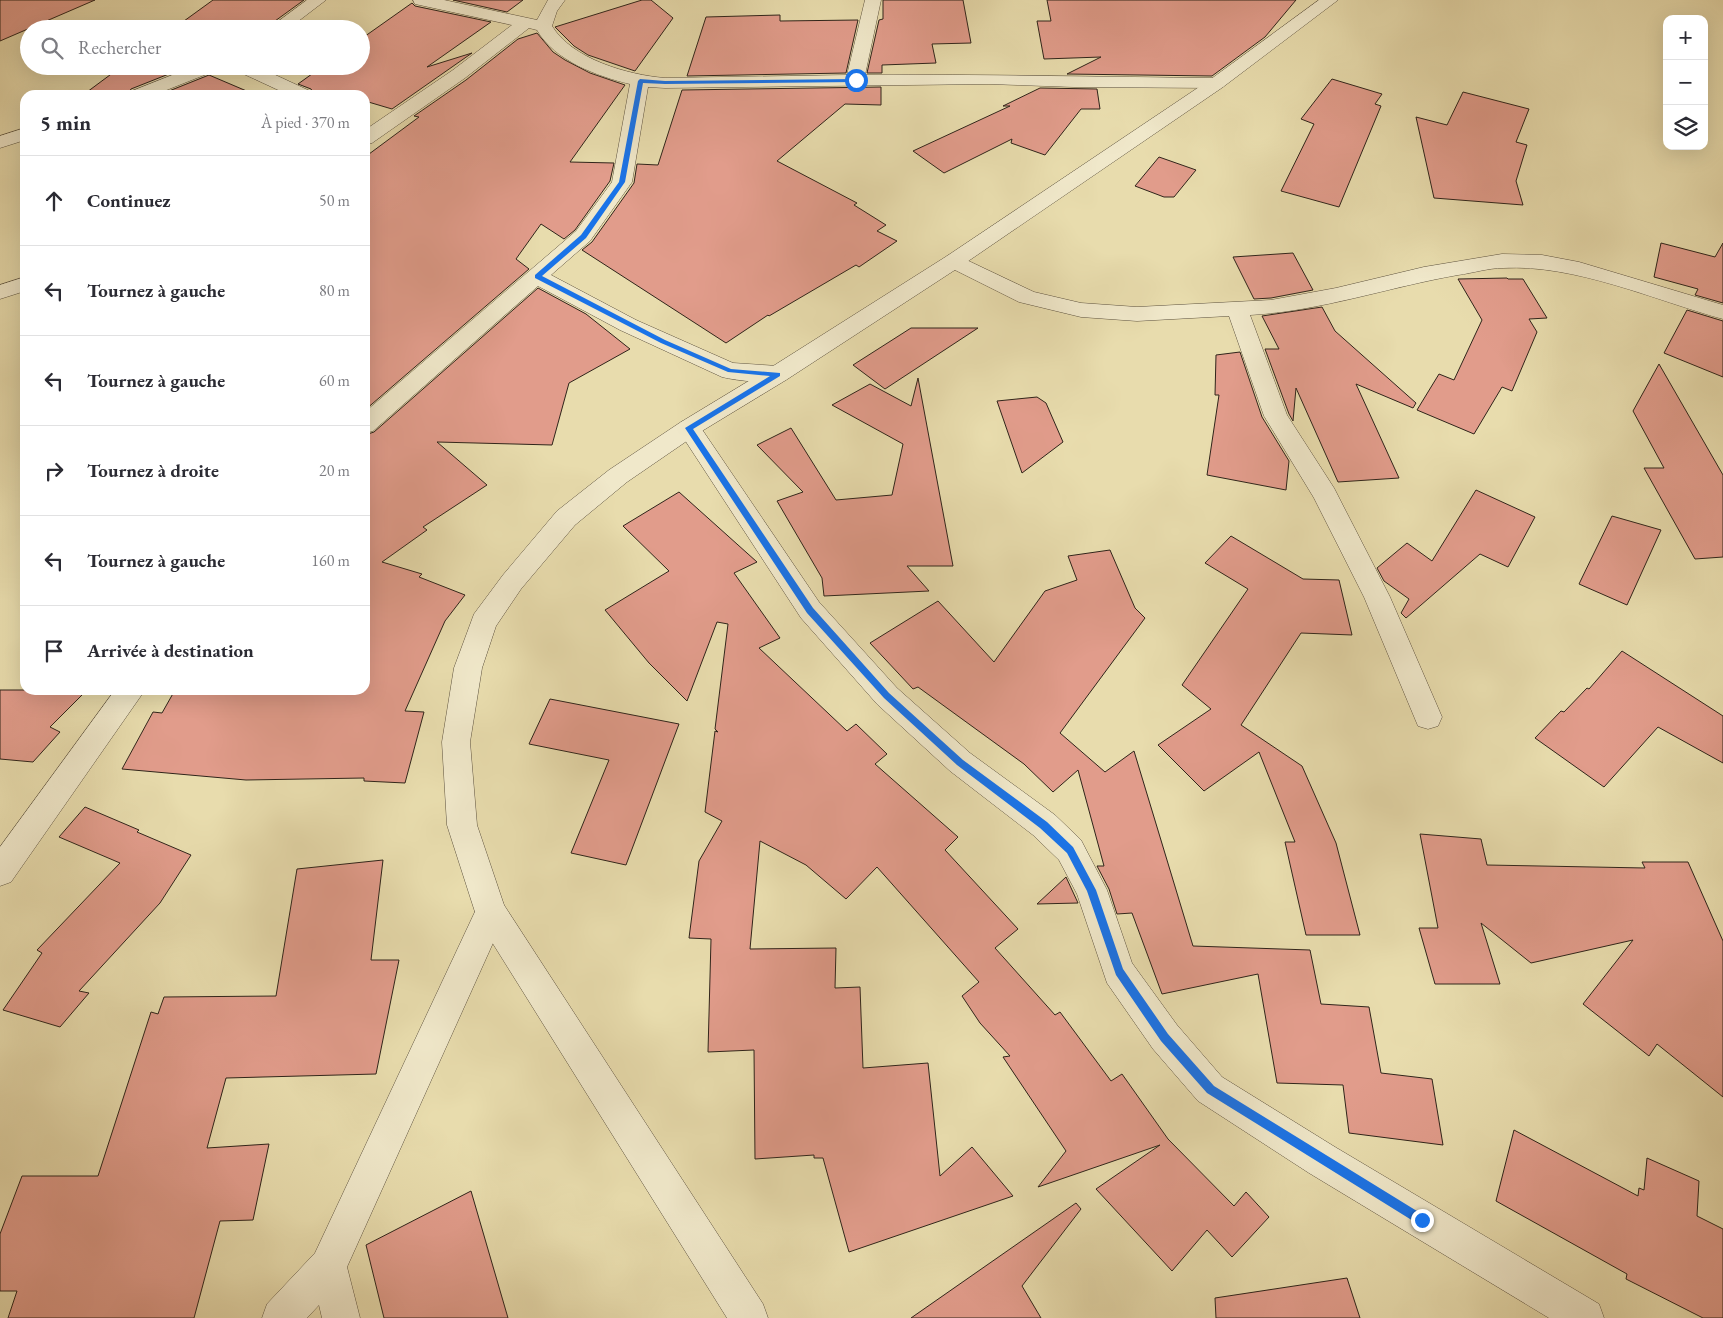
<!DOCTYPE html>
<html lang="fr">
<meta charset="utf-8">
<style>
body{margin:0;font-family:"EB Garamond",serif;background:#f7f7f7;color:#2b2b33}
.controls{position:absolute;right:15px;top:15px;display:grid;overflow:hidden;border-radius:10px;box-shadow:0 5px 20px #0002}
.controls button{width:45px;height:45px;display:grid;place-items:center;padding:0;border:0;border-bottom:1px solid #e1e1e2;background:#fff;color:#2b2b33;font:25px sans-serif}
.stop{position:absolute;width:15px;height:15px;margin:-11px;border:4px solid #1a73e8;border-radius:50%;background:#fff}
.stop.end{background:#1a73e8;border-color:#fff;box-shadow:0 1px 5px #0008}
.list{margin:0;padding:0;list-style:none}
h2{display:flex;justify-content:space-between;align-items:center;height:65px;margin:0;padding:0 20px;font-size:21px}
h2 small{font-size:16px;font-weight:400;color:#7c7c81}
.list li{display:grid;grid-template-columns:32px 1fr auto;gap:15px;align-items:center;box-sizing:border-box;height:90px;padding:0 20px;border-top:1px solid #e1e1e2}
.list b{display:block;font-size:19px;white-space:nowrap}
.list em{font-size:16px;font-style:normal;color:#7c7c81}
.icon{flex:none;width:28px;height:28px;fill:none;stroke:currentColor;stroke-width:2;stroke-linecap:round;stroke-linejoin:round}
.map{position:relative;flex:none;width:1723px;height:1318px;overflow:hidden}
.search{position:absolute;background:#fff;box-shadow:0 5px 20px #0002;left:20px;top:20px;width:350px;height:55px;display:flex;align-items:center;gap:12px;box-sizing:border-box;padding:0 18px;border-radius:28px;color:#7c7c81;font-size:19px}
.panel{position:absolute;background:#fff;box-shadow:0 5px 20px #0002;left:20px;top:90px;width:350px;height:605px;border-radius:15px}
.map>svg:first-child{display:block}
.building{fill:#e19c8b;stroke:#2f241a}
.lines{fill:none;stroke-linecap:round;stroke-linejoin:round}
.minor-casing{stroke:#5d523f;stroke-width:1}
.tertiary-casing{stroke:#5d523f;stroke-width:1}
.minor{fill:#f0e8ca;fill-rule:evenodd}
.tertiary{fill:#f0e8ca;fill-rule:evenodd}
.route{fill:#1a73e8}
</style>
<div class="map">
<svg width="1723" height="1318" viewBox="0 0 1723 1318">
<rect width="100%" height="100%" fill="#e8dcad"/>
<filter id="stains"><feTurbulence type="fractalNoise" baseFrequency=".004" numOctaves="4"/><feColorMatrix values="0 0 0 0 .2 0 0 0 0 .09 0 0 0 0 .02 0 0 0 .5 -.17"/></filter>
<radialGradient id="worn" r=".72"><stop offset=".6" stop-color="#630" stop-opacity="0"/><stop offset="1" stop-color="#630" stop-opacity=".3"/></radialGradient>
<!-- building -->
<g class="building">
<path d="M0,0H95L0,41Z"/>
<path d="M213,0H304L264,29H173Z"/>
<path d="M453,0H523L507,12Z"/>
<path d="M642,0H651L673,18L635,71L588,55L574,46L555,27Z"/>
<path d="M883,0H963L971,43L932,44L936,63L882,65V73H867L879,20L883,19Z"/>
<path d="M1047,0H1296L1265,37L1212,76L1067,74L1101,57L1044,59L1037,21H1051Z"/>
<path d="M412,3L415,6L491,22L427,67L472,53L392,109L365,101V95H315L311,89L298,84L323,66H361V39Z"/>
<path d="M780,15V21L858,20L846,73L687,76L706,17Z"/>
<path d="M537,33L553,52L565,60L590,73L625,85L570,162L614,163L610,181L575,230L564,239L541,224L516,259L529,269L365,410V157L419,117L414,116L466,80L518,39Z"/>
<path d="M122,66H189L131,89L127,95H83Z"/>
<path d="M209,75L256,95H159Z"/>
<path d="M1332,79L1382,94L1375,104L1381,106L1339,207L1281,191L1314,124L1301,119Z"/>
<path d="M881,87V105L845,104L777,161L857,203L854,205L886,225L877,231L897,241L859,267L856,265L769,316L768,315L726,343L582,250L592,242L634,183L637,164L658,165L682,90Z"/>
<path d="M1040,88L1097,89L1100,109H1081L1045,155L1011,143L1012,139L944,173L913,151L1010,106H1003Z"/>
<path d="M1463,92L1529,109L1516,142L1527,145L1516,181L1523,205L1434,198L1416,117L1447,125Z"/>
<path d="M1159,157L1196,170L1174,197H1164L1135,186Z"/>
<path d="M1661,243L1715,257L1723,243V303L1695,295L1698,289L1654,277Z"/>
<path d="M1293,253L1313,290L1271,298L1254,299L1233,257Z"/>
<path d="M1507,278L1508,279H1523L1547,318L1529,319L1537,332L1512,391L1502,387L1474,434L1417,410L1439,374L1454,380L1482,320L1458,279Z"/>
<path d="M538,288L586,314L630,349L569,383L552,445L437,442L487,485L423,527L427,530L382,562L422,574L419,577L465,595L445,621L405,711L424,712L405,783L364,781V778L246,780L122,769L153,712L162,713L175,690H365V435L374,432Z"/>
<path d="M1322,307L1335,331L1416,403L1413,408L1356,384L1399,478L1338,482L1296,388L1293,421L1289,414L1265,349H1279L1262,316Z"/>
<path d="M1687,310L1723,321V377L1664,353Z"/>
<path d="M911,328H978L885,389L853,365Z"/>
<path d="M1240,352L1262,417L1289,461L1286,490L1207,475L1219,395H1215L1216,355Z"/>
<path d="M1659,364L1723,475V557L1695,559L1644,468H1664L1633,411Z"/>
<path d="M918,378L953,566H907L929,591L824,596L822,578L777,501L803,492L757,445L791,428L836,500L892,495L903,444L832,405L870,384L911,406Z"/>
<path d="M1037,397L1046,403L1063,442L1022,473L997,401Z"/>
<path d="M1476,490L1535,517L1508,567L1480,554L1406,618L1401,613L1409,599L1384,581L1377,568L1407,543L1432,561Z"/>
<path d="M679,492L757,562L734,573L780,638L759,648L847,731L856,724L887,754L875,764L958,837L945,850L1018,929L995,948L1055,1015L1060,1012L1111,1081L1122,1074L1168,1139L1234,1206L1246,1192L1269,1217L1232,1257L1207,1230L1172,1271L1096,1189L1160,1145L1038,1187L1066,1151L1003,1057L1010,1056L980,1023L962,996L979,982L877,867L846,899L806,865L760,841L750,949L836,948L835,988L860,987L863,1068L928,1063L940,1176L972,1147L1013,1196L849,1252L823,1158H814V1155L755,1159L754,1050L708,1052L711,939L689,938L699,861L722,821L705,812L715,731L718,732L715,729L728,624L717,622L687,701L649,663L605,610L669,571L623,526Z"/>
<path d="M1612,516L1661,530L1627,605L1579,584Z"/>
<path d="M1231,536L1303,579L1339,580L1352,635L1301,633L1241,725L1302,766L1336,843L1360,935H1306L1285,842H1295L1259,752L1204,791L1158,745L1211,709L1182,685L1248,589L1205,563Z"/>
<path d="M1110,550L1135,608L1145,618L1060,733L1105,772L1134,751L1193,946L1310,950L1321,1004L1369,1007L1381,1073L1432,1079L1443,1145L1349,1133L1343,1085L1277,1083L1258,974L1162,994L1132,913L1117,914L1109,889L1097,866H1104L1078,770L1053,792L1024,764L918,687L913,689L870,643L938,601L994,662L1045,591L1077,580L1068,556Z"/>
<path d="M1622,651L1723,716V763L1658,727L1604,787L1535,738L1561,711L1564,712L1587,688L1589,689Z"/>
<path d="M0,690H87L50,727L60,732L33,762L0,759Z"/>
<path d="M550,699L679,724L626,865L571,853L609,760L529,744Z"/>
<path d="M85,807L139,830L137,832L191,855L160,903L79,991L89,993L60,1027L3,1010L42,953L37,950L120,863L59,837Z"/>
<path d="M1420,834L1481,839L1487,865L1645,868L1642,862H1688L1723,941V1097L1657,1044L1649,1056L1583,1004L1633,940L1531,963L1481,923L1500,984H1435L1419,928H1438Z"/>
<path d="M383,860L371,960H399L376,1074L226,1078L207,1148L269,1144L253,1220L220,1221L194,1318H8L17,1291H0V1234L22,1176H98L151,1012L158,1014L164,997L276,996L297,869Z"/>
<path d="M1066,877L1078,903L1037,904Z"/>
<path d="M1514,1130L1638,1196L1639,1188L1644,1190L1647,1158L1699,1181L1697,1216L1723,1229V1318H1703L1626,1279L1627,1274L1496,1201Z"/>
<path d="M471,1191L508,1318H384L366,1245Z"/>
<path d="M1076,1203L1081,1209L1022,1286L1041,1318H911Z"/>
<path d="M1347,1278L1360,1318H1216L1215,1298Z"/>
</g>
<g class="lines">
<!-- minor casing -->
<g class="minor-casing">
<g id="minor">
<path d="M307,0H326L288,29H268Z"/>
<path d="M413,0H444L537,20L548,0H565L557,11L552,26C572,59 628,75 665,78L847,75L865,0H881L865,75C982,74 1100,77 1217,78L1223,79L1226,83L1223,87L1217,88L1074,87L989,84L665,88L648,87L632,182L590,241L551,275L636,320L733,363L778,366L786,368L789,374L786,380C770,384 738,381 722,377L620,330L538,286L373,431L365,433V412L576,231L612,182L630,84C597,76 555,61 537,30L529,28L465,78L372,143L365,145V130L453,70L512,25L415,4Z"/>
<path d="M195,66H220L217,70L154,95H129L132,91Z"/>
<path d="M232,66H256L310,91L313,95H289L235,70Z"/>
<path d="M25,128V140L0,148V136Z"/>
<path d="M954,254L1034,292L1081,303L1137,307L1271,300L1336,288L1424,267L1502,254L1542,255L1579,262L1723,305V319C1654,300 1575,264 1503,268C1488,268 1473,273 1458,275C1389,287 1321,311 1250,315L1287,415L1334,488L1390,597L1442,717L1438,726L1428,729L1418,726L1364,597L1314,498L1264,416L1229,316L1137,321L1081,317L1019,302L947,266L944,261L947,256Z"/>
<path d="M25,277V291L0,299V285Z"/>
<path d="M689,420L697,422L819,602L897,688L970,753L1055,815L1081,840L1107,890L1132,963L1177,1025L1222,1077L1335,1147L1599,1304L1604,1318H1549L1309,1173L1198,1101L1153,1049L1107,983L1077,894L1059,860L1033,835L950,771L877,704L801,618L677,428L681,422Z"/>
<path d="M115,690H145L11,882L0,886V847Z"/>
<path d="M491,897L502,901L507,912L347,1267L360,1318H322L319,1305L307,1318H262L267,1304L315,1253L480,901Z"/>
</g>
</g>
<!-- tertiary casing -->
<g class="tertiary-casing">
<path id="tertiary" d="M1319,0H1338L1223,87L961,266L786,380L697,434L627,482L575,525L521,589L496,626L482,668L470,742L477,825L504,905L763,1304L768,1318H727L480,923L475,912L447,825L442,742L454,668L474,614L503,575L557,511L609,470L681,422L770,368L947,256L1211,79Z"/>
</g>
<!-- minor -->
<use href="#minor" class="minor"/>
<!-- tertiary -->
<use href="#tertiary" class="tertiary"/>
</g>
<!-- route -->
<path class="route" d="M640,79L665,81L856,79L858,80L856,82L665,84L643,83L625,182L586,238L542,276L665,340L731,369L780,373V376L693,429L813,608L889,693L963,760L1047,822L1073,847L1096,890L1123,969L1168,1034L1214,1086L1425,1216L1427,1220L1425,1224L1422,1225L1418,1224L1207,1093L1161,1041L1116,975L1087,891L1067,853L1040,828L957,765L884,698L807,613L685,428L770,376L728,372L661,343L535,278V275L581,235L619,182L638,81Z"/>
<rect width="100%" height="100%" filter="url(#stains)"/>
<rect width="100%" height="100%" fill="url(#worn)"/>
</svg>
<div class="controls">
<button>+</button>
<button>−</button>
<button><svg class="icon" aria-label="layers" viewBox="0 0 24 24"><path d="M12 4l9 5-9 5-9-5zM3 14l9 5 9-5"/></svg></button>
</div>
<div class="stop" style="left:856px;top:80px"></div>
<div class="stop end" style="left:1422px;top:1220px"></div>
<div class="search"><svg class="icon" aria-label="search" viewBox="0 0 24 24"><circle cx="10" cy="10" r="6"/><path d="M15 15l6 6"/></svg>Rechercher</div>
<section class="panel">
<h2>5 min<small>À pied · 370 m</small></h2>
<ul class="list">
<li><svg class="icon" aria-label="ahead" viewBox="0 0 24 24"><path d="M12 20V5M6 11l6-6 6 6"/></svg><div><b>Continuez</b></div><em>50 m</em></li>
<li><svg class="icon" aria-label="left" viewBox="0 0 24 24"><path d="M17 20v-9H6M10 6l-5 5 5 5"/></svg><div><b>Tournez à gauche</b></div><em>80 m</em></li>
<li><svg class="icon" aria-label="left" viewBox="0 0 24 24"><path d="M17 20v-9H6M10 6l-5 5 5 5"/></svg><div><b>Tournez à gauche</b></div><em>60 m</em></li>
<li><svg class="icon" aria-label="right" viewBox="0 0 24 24"><path d="M7 20v-9h11M14 6l5 5-5 5"/></svg><div><b>Tournez à droite</b></div><em>20 m</em></li>
<li><svg class="icon" aria-label="left" viewBox="0 0 24 24"><path d="M17 20v-9H6M10 6l-5 5 5 5"/></svg><div><b>Tournez à gauche</b></div><em>160 m</em></li>
<li><svg class="icon" aria-label="arrive" viewBox="0 0 24 24"><path d="M6 21V4h12l-3 4 3 4H6"/></svg><div><b>Arrivée à destination</b></div></li>
</ul>
</section>
</div>
